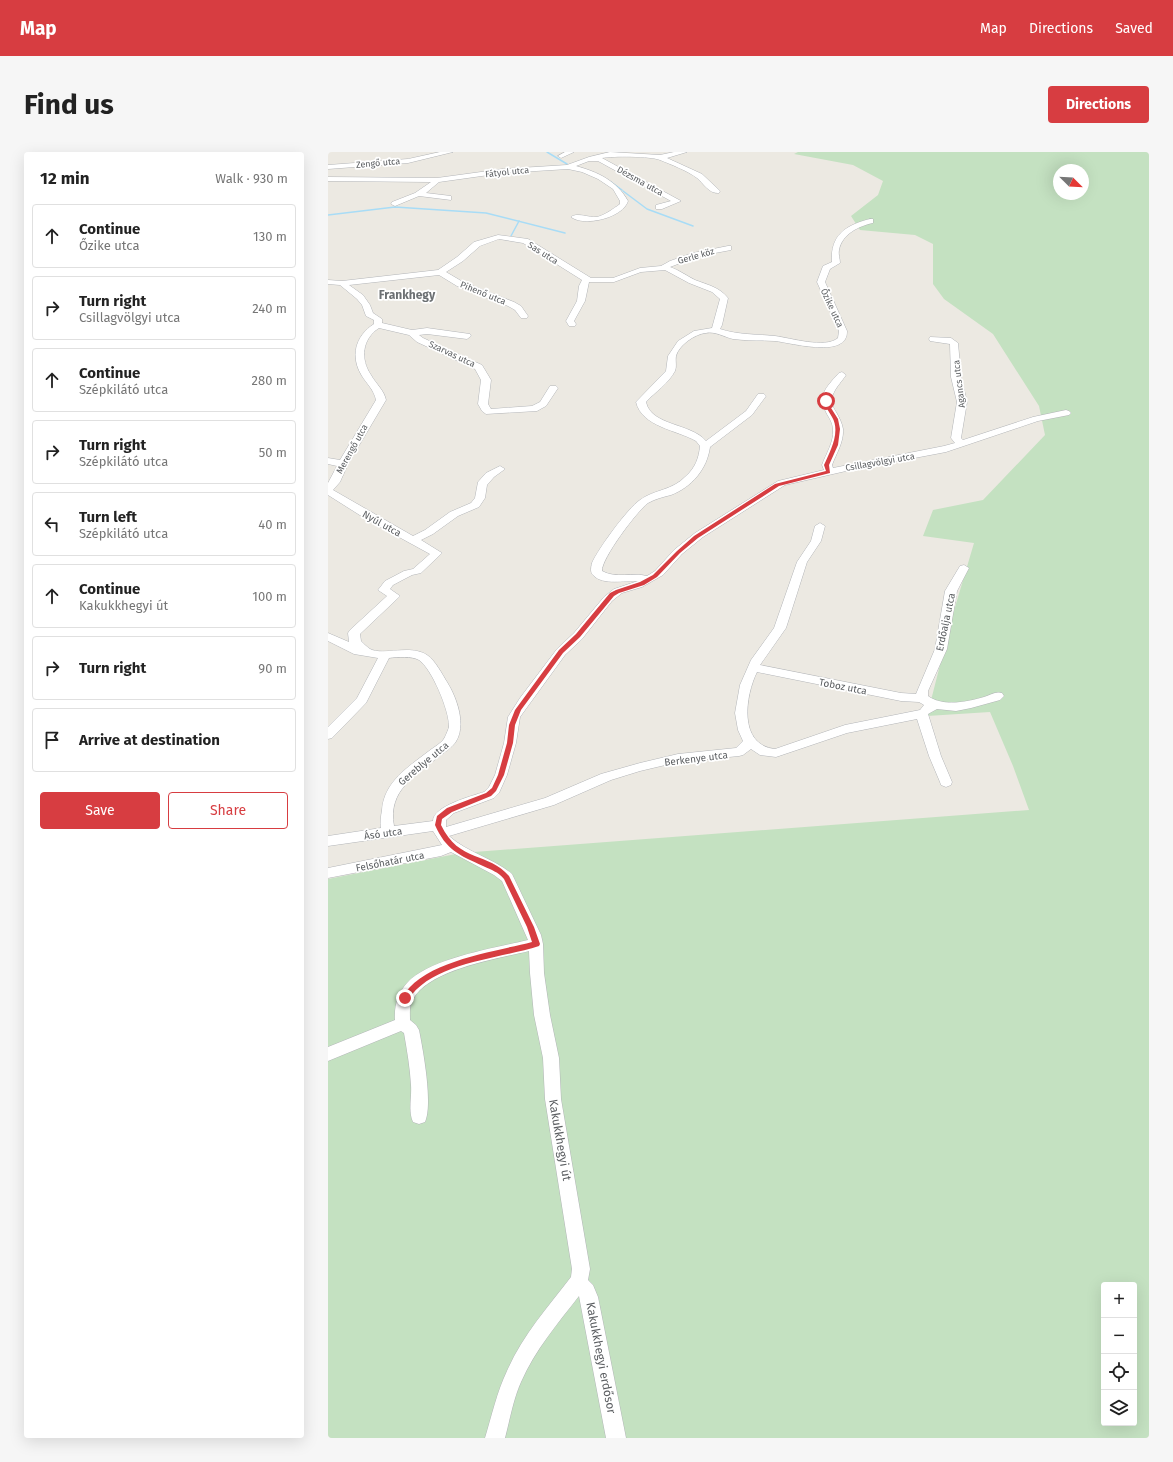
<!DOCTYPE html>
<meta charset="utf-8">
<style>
body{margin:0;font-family:"Fira Sans",sans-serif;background:#f6f6f6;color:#222}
.controls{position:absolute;right:12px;bottom:12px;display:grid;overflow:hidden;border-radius:4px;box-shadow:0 4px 16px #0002}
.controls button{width:36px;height:36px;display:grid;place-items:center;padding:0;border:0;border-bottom:1px solid #e0e0e0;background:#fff;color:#222;font:20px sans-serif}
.compass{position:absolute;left:725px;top:12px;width:36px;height:36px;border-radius:50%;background:#fff;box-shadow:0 4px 16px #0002;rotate:114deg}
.stop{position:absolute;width:12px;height:12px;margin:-9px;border:3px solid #d73d41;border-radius:50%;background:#fff}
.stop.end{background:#d73d41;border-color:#fff;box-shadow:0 1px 4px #0008}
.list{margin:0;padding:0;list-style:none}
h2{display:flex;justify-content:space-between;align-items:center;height:52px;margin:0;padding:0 16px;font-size:17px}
h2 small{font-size:13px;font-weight:400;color:#767676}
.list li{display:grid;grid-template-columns:26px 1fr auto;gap:12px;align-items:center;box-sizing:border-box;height:64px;margin:0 8px 8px;padding:0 8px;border:1px solid #e0e0e0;border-radius:4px}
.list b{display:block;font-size:15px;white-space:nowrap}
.list p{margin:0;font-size:13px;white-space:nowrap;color:#767676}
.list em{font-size:13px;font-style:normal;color:#767676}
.actions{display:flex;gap:8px;padding:12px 16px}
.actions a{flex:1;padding:9px 0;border:1px solid #d73d41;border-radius:4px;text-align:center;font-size:14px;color:#d73d41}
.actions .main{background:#d73d41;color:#fff}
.icon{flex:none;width:22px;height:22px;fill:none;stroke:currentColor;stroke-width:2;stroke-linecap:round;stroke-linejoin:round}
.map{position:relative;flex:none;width:821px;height:1286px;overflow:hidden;border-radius:4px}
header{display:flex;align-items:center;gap:24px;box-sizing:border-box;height:56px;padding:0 20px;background:#d73d41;color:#fff}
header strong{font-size:19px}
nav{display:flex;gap:22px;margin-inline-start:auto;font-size:14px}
.intro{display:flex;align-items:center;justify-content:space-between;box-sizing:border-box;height:96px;padding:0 24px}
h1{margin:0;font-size:28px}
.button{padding:10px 18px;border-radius:4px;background:#d73d41;color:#fff;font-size:14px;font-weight:700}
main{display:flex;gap:24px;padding:0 24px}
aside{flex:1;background:#fff;border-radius:4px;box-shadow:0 4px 16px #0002}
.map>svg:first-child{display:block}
.green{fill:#c4e1c1;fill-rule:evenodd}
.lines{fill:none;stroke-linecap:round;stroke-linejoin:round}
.stream{stroke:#a8dcf6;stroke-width:1.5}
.minor-casing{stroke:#b3b5b8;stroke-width:1}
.minor{fill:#fff;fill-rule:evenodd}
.route{fill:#d73d41}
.labels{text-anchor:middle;stroke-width:3.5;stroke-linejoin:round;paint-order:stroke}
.far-street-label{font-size:9px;fill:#5b5e61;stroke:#fff}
.street-label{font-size:10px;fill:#5b5e61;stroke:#fff}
.far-district-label{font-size:12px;font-weight:bold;fill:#6c7073;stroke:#fff}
.near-street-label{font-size:12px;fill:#5b5e61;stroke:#fff}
</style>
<header>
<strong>Map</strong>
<nav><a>Map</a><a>Directions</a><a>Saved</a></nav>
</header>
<div class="intro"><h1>Find us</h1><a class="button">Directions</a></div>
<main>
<aside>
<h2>12 min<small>Walk · 930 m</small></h2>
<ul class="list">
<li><svg class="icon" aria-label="ahead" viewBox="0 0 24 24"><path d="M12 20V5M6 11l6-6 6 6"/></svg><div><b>Continue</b><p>Őzike utca</p></div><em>130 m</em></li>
<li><svg class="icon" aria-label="right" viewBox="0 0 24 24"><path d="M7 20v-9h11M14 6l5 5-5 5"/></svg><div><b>Turn right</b><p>Csillagvölgyi utca</p></div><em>240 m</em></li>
<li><svg class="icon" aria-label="ahead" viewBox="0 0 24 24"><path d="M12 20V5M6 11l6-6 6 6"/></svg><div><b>Continue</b><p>Szépkilátó utca</p></div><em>280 m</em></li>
<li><svg class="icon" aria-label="right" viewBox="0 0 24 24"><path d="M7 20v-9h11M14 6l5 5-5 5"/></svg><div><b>Turn right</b><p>Szépkilátó utca</p></div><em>50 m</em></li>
<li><svg class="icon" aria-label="left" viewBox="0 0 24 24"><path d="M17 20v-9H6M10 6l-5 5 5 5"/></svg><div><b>Turn left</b><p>Szépkilátó utca</p></div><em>40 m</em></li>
<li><svg class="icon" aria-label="ahead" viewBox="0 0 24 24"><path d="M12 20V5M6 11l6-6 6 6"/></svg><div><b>Continue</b><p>Kakukkhegyi út</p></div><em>100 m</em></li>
<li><svg class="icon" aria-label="right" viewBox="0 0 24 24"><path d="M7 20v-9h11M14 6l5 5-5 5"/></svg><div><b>Turn right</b></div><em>90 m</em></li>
<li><svg class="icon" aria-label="arrive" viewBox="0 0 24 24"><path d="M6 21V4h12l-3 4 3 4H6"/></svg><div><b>Arrive at destination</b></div></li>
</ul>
<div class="actions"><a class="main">Save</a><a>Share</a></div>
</aside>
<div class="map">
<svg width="821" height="1286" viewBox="0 0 821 1286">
<rect width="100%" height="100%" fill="#ece9e2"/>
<!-- green -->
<path class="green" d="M470,0H821V1286H0V727L133,701L701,658L685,614L662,560L599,564L625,462L646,391L595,384L605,358L655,348L717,283L711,254L665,182L616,147L605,132V92L587,83L532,78L523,64L550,43L555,29L525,13L466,2ZM731,18H755V42H731ZM776,1133H806V1271H776Z"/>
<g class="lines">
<!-- stream -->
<g class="stream">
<path d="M219,0L239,12"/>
<path d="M283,30L294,38"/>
<path d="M295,39L319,57L365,74"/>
<path d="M0,63L67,55L158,61L237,81"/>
<path d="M183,84L191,69"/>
</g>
<!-- minor casing -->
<g class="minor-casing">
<g id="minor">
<path d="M112,0H125L80,11L0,17V13L80,7Z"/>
<path d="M237,0H246L233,6L230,4Z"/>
<path d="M282,0L332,3L346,0H359L339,6L374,22L392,39L391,41C381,42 375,31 369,26C360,19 342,12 332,8C323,4 284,4 274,6L353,49L334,57H328V53L343,49L270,9H261L248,14C270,20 289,29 300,49C295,66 256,75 243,65C249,60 261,66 269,65C277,63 285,57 292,52V49L285,37L270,27L254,20L240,17L175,21L111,30L98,41L123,44V48L91,44L67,54L63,52L64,50L87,41L103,30L0,29V25L109,26L175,17L239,13L261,5Z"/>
<path d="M542,67H545V71C531,74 514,82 511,98C510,102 512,107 512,111L502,117L497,130L519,179C520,207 464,191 447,189C433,188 419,189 405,187C396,185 387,179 378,181C367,182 351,193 348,204C347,209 349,214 347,219C340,232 327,240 318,250C323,274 363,271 378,289L418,259L430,242H436L438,244L424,263L382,295C379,317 364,335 343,343C335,345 327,347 320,351C309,359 273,407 274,419C288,427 305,420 319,424L327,419L346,398L367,381L450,329L496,318L494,313C498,302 506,290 505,278C505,270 500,265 497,258C488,244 502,231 511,221L514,220L518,223C510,235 497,245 508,260C511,265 514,271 515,277C516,290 508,302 504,313L505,316L616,294L627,291L623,286L629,250L623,225L622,192L602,189L601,187L602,185L623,186L630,191L633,225L639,250L633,286L635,288L705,265L738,258L741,259L743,261L741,263L710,269L618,300L518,319L457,333L375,385L354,402L335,423L314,435L294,441L284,449L254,487L237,503L192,565L188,591L179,623L171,641L166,646L126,661L118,668V675L217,646L273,622L312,611L350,602L408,596L415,589L410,578L407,561L412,533L423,508L446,476L469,410L483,389L487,374L492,371L497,374L493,389L479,410L458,476L432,513L573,541L588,542L607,497L617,439L632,414L636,413L641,416L629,439L619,497L600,539V544C615,555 639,550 656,545C662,543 668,539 674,541L676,544L672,548L643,556L628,559L609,557L600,562L613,604L624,630L623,633L618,635L613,633L612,630L601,604L589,567L519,581L448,605L432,603L423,597L415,603L411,604L350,610L312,619L283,628L226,653L121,684C140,701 165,706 184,722L213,783L215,792L216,821L222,863L231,906L233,947L262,1117L260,1128L265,1133L270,1145L298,1286H278L251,1144C230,1171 207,1198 193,1230C185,1248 182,1267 177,1286H157C164,1263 169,1240 179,1219C194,1184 220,1155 243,1125L244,1117L217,947L215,906L206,863L202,821L201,799C169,807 102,817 85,847C81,853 82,861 82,868L88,873L91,878C95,898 105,952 97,970L91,972L85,970C80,959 84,945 83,933C82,916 79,898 76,881L73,879L0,909V895L67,868C66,854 70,841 79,831C102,806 168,796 200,788L174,729L166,723L123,700L113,704L0,726V716L114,693L105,679L0,694V684L53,676C52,670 53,664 54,658C56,630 80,615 101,599C106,595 114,591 117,585C118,582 121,577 121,574C121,558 104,517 91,508C84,504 69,505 61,506L38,551L4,586L0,587V575L29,546L50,506L26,502L0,489V481L21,490L20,481L22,478L59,444L50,438L57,429L76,419L85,417L102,402L38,367L0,343V331L9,314L0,312V306L12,308L48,248C46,238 39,232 34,224C22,205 27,184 46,172V168L38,164L34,153L29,147L12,133L0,132V128L14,129L110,118L129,105L146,90L170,83L200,87L263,126H285L312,116L333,114L342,109L365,101L400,94H403V98L371,104L342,115C351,118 359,124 367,128C380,133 391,135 400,146L394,173L392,177C410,183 428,182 447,184C463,186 497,197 510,186L511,179L489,130L495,114L504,110C502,83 518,73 542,67ZM171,87L195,91L254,128L251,134L249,149L238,169L241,174H247L248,172L246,169L257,149L261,130H286L313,120L337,118L361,131L384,140L392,147L384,176L366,179L350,189L340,204L338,219L308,250C314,275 349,278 368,289L372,294C371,306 367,316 358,324C344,339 327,337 312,348C300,356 270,397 264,411C263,415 262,420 265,423C275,434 297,428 310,429L286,437L276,445L246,481L229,497L192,546L180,565L176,591L167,623L161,635L156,640C144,644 105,654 105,669L66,674C59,638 89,622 113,603C118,599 124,595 127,591C139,574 129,546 119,530C114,522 107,508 99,503C82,492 56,504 42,497C39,495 36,492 33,489L32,482L70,446L72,444L62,437L65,433L84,423L93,421L114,401L93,388L105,382L130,364L151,355L157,346L159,333L166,325L177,317L172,314L158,321L150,330L147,346L143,351L122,360L97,378L85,384L5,338L12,330L20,312L58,248C56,238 48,232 43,223C32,207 34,187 51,176L81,183L89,190L147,217L153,228L150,252L154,259L158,262L209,259L218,254L230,236L228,234H222L212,250L204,254L163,257L160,252L163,228L154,213L95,186L91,183L99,182L139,187L143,184L142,182L99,176L84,178L54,171V167L45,161L42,153L35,143L21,133L111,123L129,134L180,154L187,158L193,166H199L200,164L193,154L186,150L135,130L118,120L135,109L152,94ZM429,520L573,549L591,550L596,553L592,558L517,573L447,597C410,593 417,544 429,520Z"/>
</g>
</g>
<!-- minor -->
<use href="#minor" class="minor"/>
</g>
<!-- route -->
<path class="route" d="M498,248L510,267L512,277L510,293L501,313L502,321L451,334L370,386L352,401L329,425L316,433L291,441L286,444L252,485L235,501L193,558L187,573L185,591L176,623L168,639L163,644L124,660L114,667L113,673C131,711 161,700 181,724L206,775L212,792L211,794C171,807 104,810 80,848H75L74,846C93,809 166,800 204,790L199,775L176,727C170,720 164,718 155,714C131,703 118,698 107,673L109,664L119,656L158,641L164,636L170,623L179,591L181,573L187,558L231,498L248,482L282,441L288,438L312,430L325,423L349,399L366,384L447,332L498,319L496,313C502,299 513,280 504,265C501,260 498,255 495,249Z"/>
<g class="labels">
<!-- far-street labels -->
<g class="far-street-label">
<text transform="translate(50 11) rotate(-5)" y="3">Zengő utca</text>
<text transform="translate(179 20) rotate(-6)" y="3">Fátyol utca</text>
<text transform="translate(312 29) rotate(29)" y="3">Dézsma utca</text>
<text transform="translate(215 101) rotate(32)" y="3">Sas utca</text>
<text transform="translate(368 104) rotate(-16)" y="3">Gerle köz</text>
<text transform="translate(155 141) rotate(22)" y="3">Pihenő utca</text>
<text transform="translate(504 156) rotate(65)" y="3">Őzike utca</text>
<text transform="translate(124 202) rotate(25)" y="3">Szarvas utca</text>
<text transform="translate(631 232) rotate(-97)" y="3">Agancs utca</text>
<text transform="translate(24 297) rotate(-61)" y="3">Merengő utca</text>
<text transform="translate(552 310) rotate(-10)" y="3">Csillagvölgyi utca</text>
</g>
<!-- street labels -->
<g class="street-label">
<text transform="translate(54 371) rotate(29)" y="4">Nyúl utca</text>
<text transform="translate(617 470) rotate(-78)" y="4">Erdőalja utca</text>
<text transform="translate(515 534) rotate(11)" y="4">Toboz utca</text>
<text transform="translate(368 606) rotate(-7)" y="4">Berkenye utca</text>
<text transform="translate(95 611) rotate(-40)" y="4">Gereblye utca</text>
<text transform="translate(55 681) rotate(-8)" y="4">Ásó utca</text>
<text transform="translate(62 709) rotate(-11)" y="4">Felsőhatár utca</text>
</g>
<!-- far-district labels -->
<g class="far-district-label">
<text x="79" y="147">Frankhegy</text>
</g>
<!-- near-street labels -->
<g class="near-street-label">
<text transform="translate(232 988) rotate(80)" y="4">Kakukkhegyi út</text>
<text transform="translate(273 1206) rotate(79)" y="4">Kakukkhegyi erdősor</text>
</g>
</g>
</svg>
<div class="controls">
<button>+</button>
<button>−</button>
<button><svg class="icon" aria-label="locate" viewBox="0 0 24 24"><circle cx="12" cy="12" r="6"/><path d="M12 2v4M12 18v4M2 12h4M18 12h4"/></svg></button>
<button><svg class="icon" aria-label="layers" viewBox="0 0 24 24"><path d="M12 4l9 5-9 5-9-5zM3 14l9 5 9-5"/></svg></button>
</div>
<svg class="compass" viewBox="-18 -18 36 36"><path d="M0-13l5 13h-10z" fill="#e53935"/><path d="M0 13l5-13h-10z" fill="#767676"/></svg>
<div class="stop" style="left:498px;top:249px"></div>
<div class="stop end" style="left:77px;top:846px"></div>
</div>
</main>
